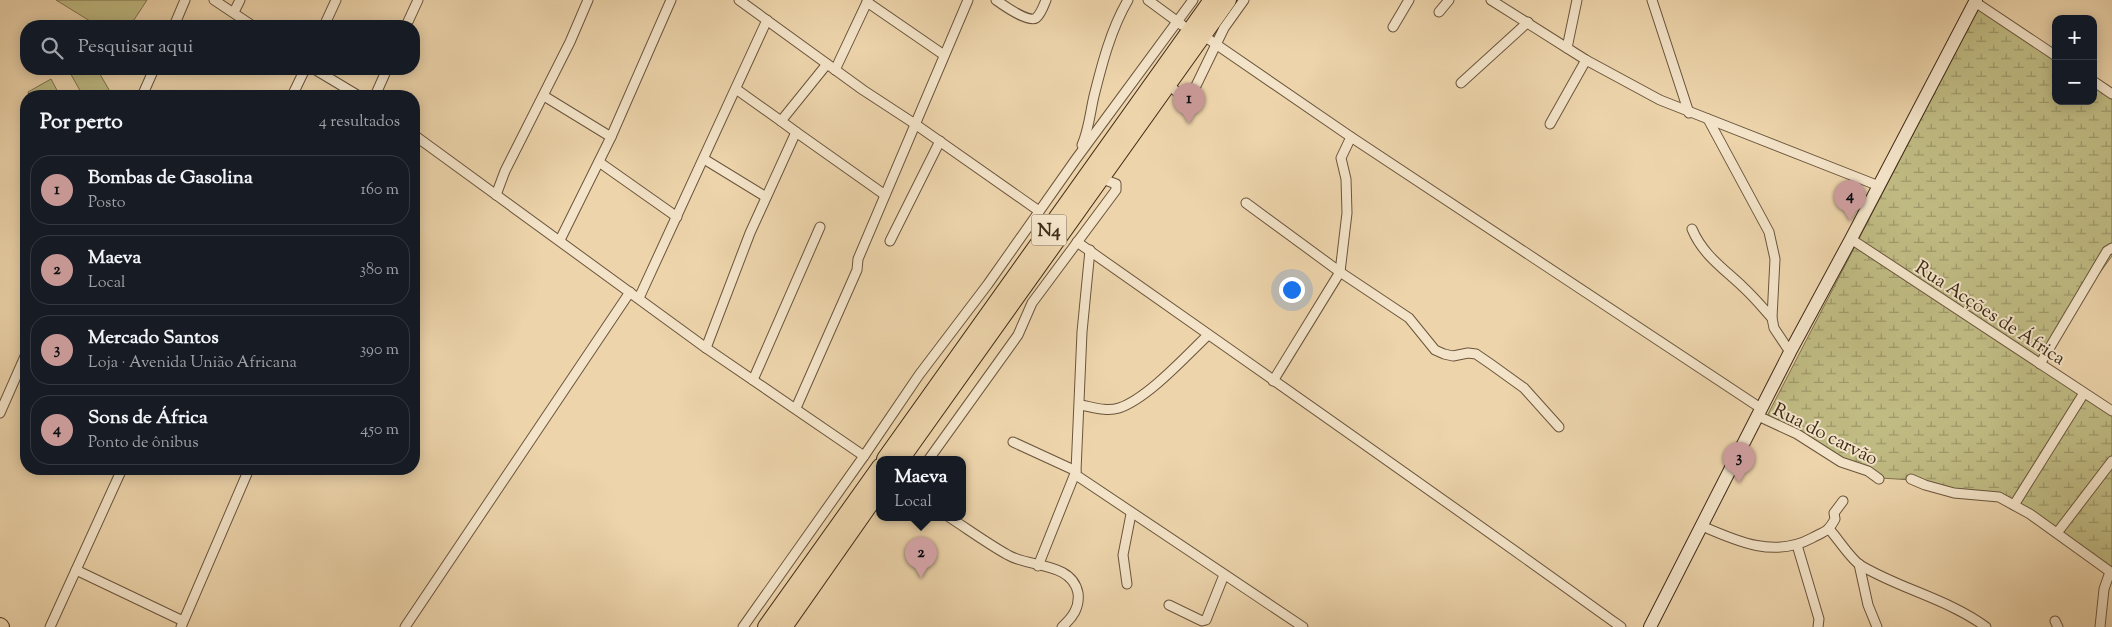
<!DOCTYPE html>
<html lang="pt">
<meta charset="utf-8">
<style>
body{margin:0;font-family:"Sorts Mill Goudy",serif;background:#242831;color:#f1f3f6}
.controls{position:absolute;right:15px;top:15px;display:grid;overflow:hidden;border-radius:10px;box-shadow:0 2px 12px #0003}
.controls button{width:45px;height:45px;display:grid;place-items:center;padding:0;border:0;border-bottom:1px solid #363941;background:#171b24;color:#f1f3f6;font:25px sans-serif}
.you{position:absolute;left:1291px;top:289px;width:18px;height:18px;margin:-12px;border:4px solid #fff;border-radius:50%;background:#1a73e8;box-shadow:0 0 0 8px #1a73e833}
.badge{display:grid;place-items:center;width:32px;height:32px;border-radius:50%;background:#c59692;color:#111;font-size:16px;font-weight:700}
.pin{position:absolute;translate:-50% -41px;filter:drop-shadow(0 1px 2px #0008)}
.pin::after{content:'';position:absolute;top:26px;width:18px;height:15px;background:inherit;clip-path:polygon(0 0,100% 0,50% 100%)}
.popup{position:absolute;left:876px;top:456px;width:90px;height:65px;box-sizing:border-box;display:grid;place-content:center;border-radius:10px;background:#171b24;filter:drop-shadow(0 1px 4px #0005);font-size:16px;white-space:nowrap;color:#9ea1a6}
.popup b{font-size:19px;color:#f1f3f6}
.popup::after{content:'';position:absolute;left:50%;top:100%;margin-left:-10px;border:10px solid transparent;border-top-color:#171b24}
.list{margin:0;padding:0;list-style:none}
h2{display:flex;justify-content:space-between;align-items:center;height:65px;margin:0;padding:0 20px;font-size:21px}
h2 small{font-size:16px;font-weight:400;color:#9ea1a6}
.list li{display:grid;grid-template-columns:32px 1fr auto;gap:15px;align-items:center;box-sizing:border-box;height:70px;margin:0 10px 10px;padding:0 10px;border:1px solid #363941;border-radius:20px}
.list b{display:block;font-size:19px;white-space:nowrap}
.list p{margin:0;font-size:16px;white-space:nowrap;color:#9ea1a6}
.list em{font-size:16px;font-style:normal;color:#9ea1a6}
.icon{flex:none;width:28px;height:28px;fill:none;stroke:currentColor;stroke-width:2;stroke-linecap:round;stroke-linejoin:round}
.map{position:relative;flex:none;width:2112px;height:627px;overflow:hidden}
.search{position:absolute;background:#171b24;box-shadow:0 2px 12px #0003;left:20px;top:20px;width:400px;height:55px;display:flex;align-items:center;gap:12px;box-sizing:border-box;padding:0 18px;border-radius:20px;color:#9ea1a6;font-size:19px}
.panel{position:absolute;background:#171b24;box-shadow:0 2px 12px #0003;left:20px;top:90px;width:400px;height:385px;border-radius:20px}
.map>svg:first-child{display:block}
.wetland{fill:url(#wetland-marsh);stroke:#80734d}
.pitch{fill:#c0bb83;stroke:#80734d}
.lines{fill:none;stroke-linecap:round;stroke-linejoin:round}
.street-casing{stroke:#6a553c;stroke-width:11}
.secondary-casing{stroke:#3f2b17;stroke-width:14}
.highway-casing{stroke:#3f2b17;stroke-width:18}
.street{stroke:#f3e3c8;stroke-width:9}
.secondary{stroke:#f3e3c8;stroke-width:12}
.highway{stroke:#edd4ab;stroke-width:16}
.labels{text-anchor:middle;stroke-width:4;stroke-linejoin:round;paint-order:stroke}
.shield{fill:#f3e3c8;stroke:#75624c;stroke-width:1}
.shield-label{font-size:18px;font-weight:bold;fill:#3f2b17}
.street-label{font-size:19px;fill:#3f2b17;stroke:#f3e3c8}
</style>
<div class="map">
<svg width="2112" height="627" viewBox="0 0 2112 627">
<defs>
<pattern id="wetland-marsh" width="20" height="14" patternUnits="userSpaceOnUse" patternTransform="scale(1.25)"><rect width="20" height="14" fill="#c0bb83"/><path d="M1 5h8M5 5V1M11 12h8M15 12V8" fill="none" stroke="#9d986a"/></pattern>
</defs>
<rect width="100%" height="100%" fill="#edd4ab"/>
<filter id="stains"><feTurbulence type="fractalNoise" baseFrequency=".004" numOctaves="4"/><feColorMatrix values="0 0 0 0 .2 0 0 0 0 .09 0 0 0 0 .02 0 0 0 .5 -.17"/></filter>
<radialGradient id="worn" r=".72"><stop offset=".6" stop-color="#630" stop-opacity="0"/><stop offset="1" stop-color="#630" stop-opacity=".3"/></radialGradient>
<!-- wetland -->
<path class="wetland" d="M1978,9L2056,58V101H2093V81L2112,93V256L2044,349L2039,360L2112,408V574L2004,501L1912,480L1881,478L1766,418Z"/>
<!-- pitch -->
<g class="pitch">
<path d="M56,0H147L130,26H98Z"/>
<path d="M68,69H97L112,95L83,96Z"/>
<path d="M51,79L60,96H30L28,92Z"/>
</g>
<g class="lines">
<!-- street casing -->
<g class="street-casing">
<g id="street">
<path d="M214,0L253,26"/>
<path d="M739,0L863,90L915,124L1039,211"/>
<path d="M996,0C1003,5 1028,23 1036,18C1041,14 1044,5 1046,0"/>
<path d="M1148,0L1182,25"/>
<path d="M1491,0L1586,60L1660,100L1879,186"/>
<path d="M1652,0L1689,113"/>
<path d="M867,2L944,55"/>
<path d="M1975,2L2056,56"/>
<path d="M234,12L240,0"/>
<path d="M1439,12L1449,0"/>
<path d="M174,26L185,0"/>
<path d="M324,26L336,0"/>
<path d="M406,26L418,0"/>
<path d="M1393,27L1409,0"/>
<path d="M1204,36L1351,137L1762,409"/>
<path d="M1567,48L1577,0"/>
<path d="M314,69L359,96"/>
<path d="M835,70L868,0"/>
<path d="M2093,81L2112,94"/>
<path d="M1167,83L1179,94L1188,97L1192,94L1224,28L1244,0"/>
<path d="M1461,83L1528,22"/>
<path d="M736,89L781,121"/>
<path d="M142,96L154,69"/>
<path d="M292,96L305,69"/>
<path d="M375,96L387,69"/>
<path d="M544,96L611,137"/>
<path d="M1708,119L1769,232L1775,259L1772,318L1774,328L1790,352"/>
<path d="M1550,124L1586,60"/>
<path d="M796,132L885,195"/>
<path d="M414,135L706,348L864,456"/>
<path d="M1082,145C1089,129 1090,113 1094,96C1102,64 1111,29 1128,0"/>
<path d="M704,159L766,197"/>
<path d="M599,162L677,217"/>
<path d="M496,195L505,171L570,42L588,0"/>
<path d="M1246,203L1340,272L1409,318L1435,350L1444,354L1453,356L1468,353L1476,354L1492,365L1524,388L1559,427"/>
<path d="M1692,229C1703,255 1723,268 1743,287C1753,296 1763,308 1772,318"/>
<path d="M1851,239L2112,411"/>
<path d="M560,240L611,137L671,0"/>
<path d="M890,241L940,141"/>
<path d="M1077,242C1259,370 1441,497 1621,627"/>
<path d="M639,298L767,20"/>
<path d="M706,348L750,233L796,132L781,121L827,64"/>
<path d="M2040,364L2107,251L2112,248"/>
<path d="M753,380L820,227"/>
<path d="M1273,381L1340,272L1347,213L1346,179L1341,158L1351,137"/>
<path d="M1081,405C1093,407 1106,412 1119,408C1147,399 1186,356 1208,335"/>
<path d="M796,408L857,270L858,259L968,0"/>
<path d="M0,413L26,354"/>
<path d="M1758,416L1797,434L1841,462L1868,471L1879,479"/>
<path d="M1013,442L1076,471"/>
<path d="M929,459L1018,335L1032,303L1116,190V184L1100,178"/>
<path d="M1076,475L1303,627"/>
<path d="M1911,479L1925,485L1954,493L1999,497L2030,514L2112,573"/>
<path d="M2014,505L2084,393"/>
<path d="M949,517C969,530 988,544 1008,555C1030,568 1072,562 1078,593C1080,608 1072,618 1062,627"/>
<path d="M1702,526C1738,542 1775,558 1812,538C1825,531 1828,532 1835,519L1834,513L1843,501"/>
<path d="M1830,530C1838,539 1851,559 1860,565C1900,589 1948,599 1986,627"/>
<path d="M2057,533L2112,461"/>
<path d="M1797,545L1819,619L1818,627"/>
<path d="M1859,564L1868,605L1877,627"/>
<path d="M1038,566L1076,471L1082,332L1090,250"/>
<path d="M76,570L183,621"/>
<path d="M1127,584L1123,555L1131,514"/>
<path d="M1169,605L1202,621L1206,620L1224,575"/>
<path d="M2055,621L2058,627"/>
<path d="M50,627L122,469"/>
<path d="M181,627L249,469"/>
<path d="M405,627L630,292"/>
<path d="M743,627L864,456L919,375L988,284L1076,159L1193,0"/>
<path d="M2100,627L2104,589L2110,572"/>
</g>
</g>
<!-- secondary casing -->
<g class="secondary-casing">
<path id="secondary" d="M1650,627L1790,352L1851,239L1976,0"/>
</g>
<!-- highway casing -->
<g class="highway-casing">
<g id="highway">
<path d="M885,459L1212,0"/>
<path d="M901,459L1228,0"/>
<path d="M0,626L1,627"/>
<path d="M766,627L880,467"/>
<path d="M784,627L880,490"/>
</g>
</g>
<!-- street -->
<use href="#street" class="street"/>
<!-- secondary -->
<use href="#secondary" class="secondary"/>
<!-- highway -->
<use href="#highway" class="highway"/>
</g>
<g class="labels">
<!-- shield labels -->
<rect class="shield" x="1031.5" y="214.5" width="35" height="31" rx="4"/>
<g class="shield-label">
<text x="1049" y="236">N4</text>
</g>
<!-- street labels -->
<g class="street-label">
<text transform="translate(1991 312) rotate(33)" y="7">Rua Acções de África</text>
<text transform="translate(1826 433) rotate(27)" y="7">Rua do carvão</text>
</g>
</g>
<rect width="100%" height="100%" filter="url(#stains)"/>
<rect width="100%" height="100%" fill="url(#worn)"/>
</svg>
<div class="controls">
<button>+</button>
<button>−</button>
</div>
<div class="you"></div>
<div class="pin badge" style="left:1189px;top:124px">1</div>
<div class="pin badge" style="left:921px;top:578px">2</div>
<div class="popup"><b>Maeva</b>Local</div>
<div class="pin badge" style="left:1739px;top:483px">3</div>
<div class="pin badge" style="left:1850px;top:221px">4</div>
<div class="search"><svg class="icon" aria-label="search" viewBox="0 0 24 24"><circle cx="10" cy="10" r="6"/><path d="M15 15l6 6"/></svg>Pesquisar aqui</div>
<section class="panel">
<h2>Por perto<small>4 resultados</small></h2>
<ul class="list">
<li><span class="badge">1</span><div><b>Bombas de Gasolina</b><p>Posto</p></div><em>160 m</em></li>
<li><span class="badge">2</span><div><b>Maeva</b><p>Local</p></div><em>380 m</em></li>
<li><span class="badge">3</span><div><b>Mercado Santos</b><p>Loja · Avenida União Africana</p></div><em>390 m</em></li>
<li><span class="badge">4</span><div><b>Sons de África</b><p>Ponto de ônibus</p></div><em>450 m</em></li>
</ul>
</section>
</div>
